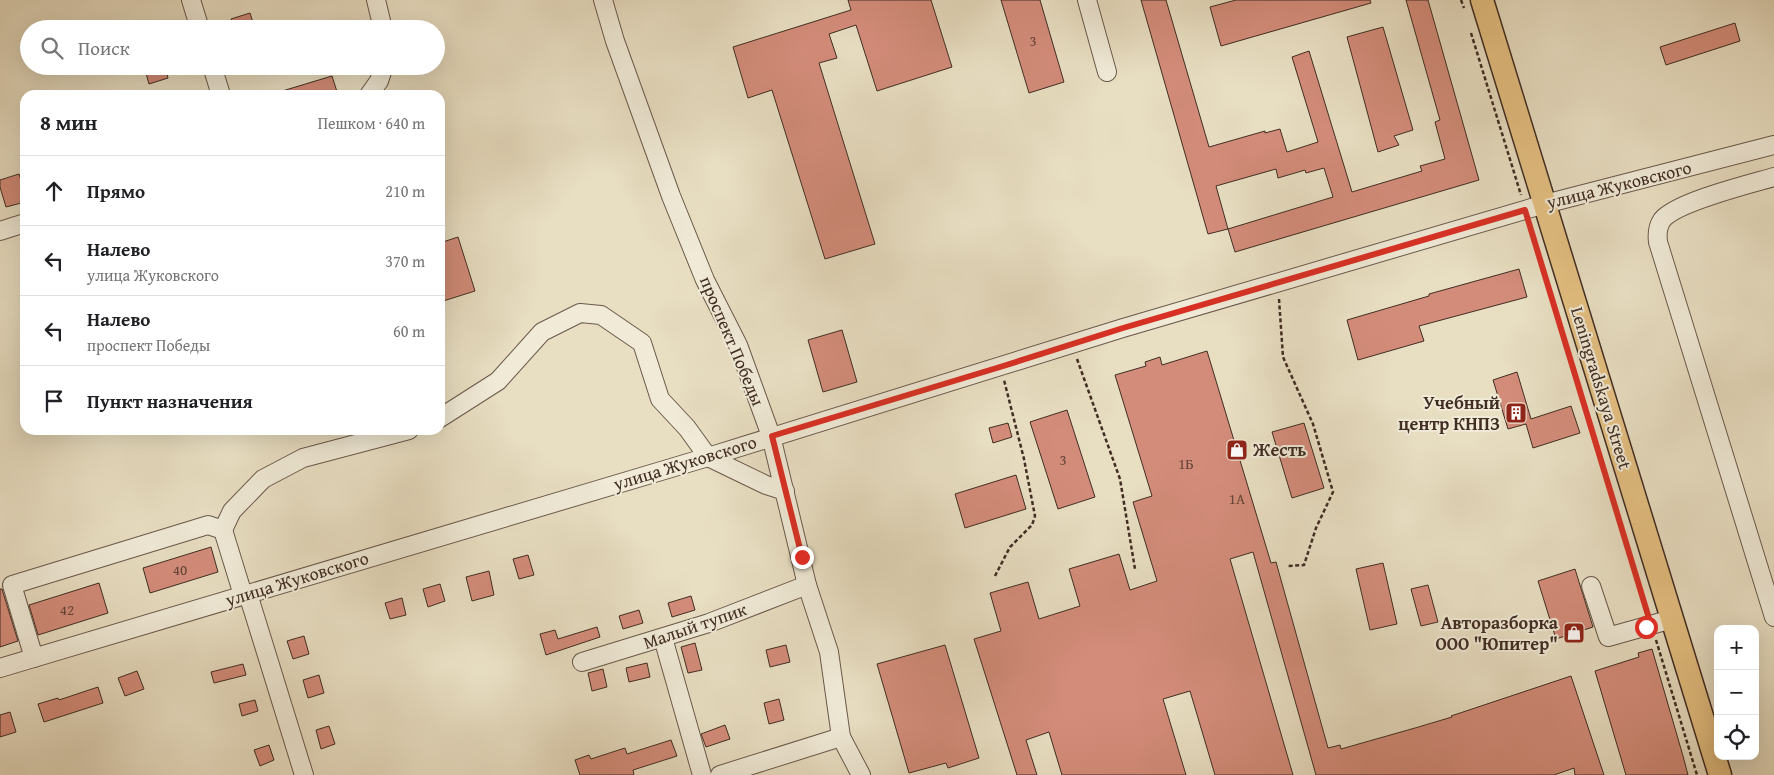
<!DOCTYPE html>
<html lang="ru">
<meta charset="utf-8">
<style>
body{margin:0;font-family:"Gentium Book Plus",serif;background:#f2f2f2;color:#202124}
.controls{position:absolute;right:15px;bottom:15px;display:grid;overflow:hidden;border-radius:10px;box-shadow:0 5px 20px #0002}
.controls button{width:45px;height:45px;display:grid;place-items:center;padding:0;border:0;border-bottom:1px solid #e0e0e0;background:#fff;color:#202124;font:25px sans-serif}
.stop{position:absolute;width:15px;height:15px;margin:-11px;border:4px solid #d93025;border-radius:50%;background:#fff}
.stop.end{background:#d93025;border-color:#fff;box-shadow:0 1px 5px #0008}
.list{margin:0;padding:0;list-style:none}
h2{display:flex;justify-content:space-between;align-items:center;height:65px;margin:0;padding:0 20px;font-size:21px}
h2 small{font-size:16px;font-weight:400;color:#757577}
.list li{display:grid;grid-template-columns:32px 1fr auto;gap:15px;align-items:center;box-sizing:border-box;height:70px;padding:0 20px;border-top:1px solid #e0e0e0}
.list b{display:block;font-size:19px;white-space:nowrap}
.list p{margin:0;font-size:16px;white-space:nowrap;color:#757577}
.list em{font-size:16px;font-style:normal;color:#757577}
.icon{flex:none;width:28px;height:28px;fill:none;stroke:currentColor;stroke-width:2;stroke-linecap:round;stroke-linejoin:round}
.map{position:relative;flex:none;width:1774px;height:775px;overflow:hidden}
.search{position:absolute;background:#fff;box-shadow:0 5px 20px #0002;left:20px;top:20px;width:425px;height:55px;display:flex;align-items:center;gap:12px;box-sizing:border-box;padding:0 18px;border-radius:28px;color:#757577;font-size:19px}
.panel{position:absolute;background:#fff;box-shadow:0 5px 20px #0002;left:20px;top:90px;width:425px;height:345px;border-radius:15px}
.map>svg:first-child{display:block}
.building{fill:#d38c7a;stroke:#402d23;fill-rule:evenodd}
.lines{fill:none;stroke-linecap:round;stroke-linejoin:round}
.minor-casing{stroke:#6a594b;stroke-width:20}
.major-casing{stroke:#402d23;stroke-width:25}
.path{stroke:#402d23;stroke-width:2.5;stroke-dasharray:4 2.5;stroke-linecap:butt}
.minor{stroke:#f0ead7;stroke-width:18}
.major{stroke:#e4bf81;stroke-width:22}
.route{stroke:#d93025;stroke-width:6}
.labels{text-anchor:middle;stroke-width:4;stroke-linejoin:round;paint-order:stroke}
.number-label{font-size:15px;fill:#654539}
.street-label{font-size:18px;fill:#402d23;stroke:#f0ead7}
.poi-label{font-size:18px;font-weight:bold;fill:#402d23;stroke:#f0ead7;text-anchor:end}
</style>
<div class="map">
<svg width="1774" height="775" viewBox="0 0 1774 775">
<rect width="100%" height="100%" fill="#e8dec2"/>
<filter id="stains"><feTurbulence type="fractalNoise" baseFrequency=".004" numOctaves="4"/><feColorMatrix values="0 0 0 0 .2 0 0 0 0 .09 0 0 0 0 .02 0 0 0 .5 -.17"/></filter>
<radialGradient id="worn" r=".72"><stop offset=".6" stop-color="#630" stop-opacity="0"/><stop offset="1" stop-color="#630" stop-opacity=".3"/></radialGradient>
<!-- building -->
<g class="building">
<path d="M848,0H931L952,67L877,91L856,25L829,34L837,58L819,63L875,244L825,259L772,90L748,98L733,47L851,10Z"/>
<path d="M1001,0H1040L1064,82L1029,93Z"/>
<path d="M1141,0H1166L1209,147L1265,131V133L1280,129L1287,152L1318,142L1292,57L1309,51L1352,192L1422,171L1420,166L1445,159L1435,122L1440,120L1406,0H1428L1479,180L1235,252L1228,229L1208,234ZM1324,168L1333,197L1228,229L1216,186L1276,169L1278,178L1305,170L1306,173Z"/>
<path d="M1236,0H1370L1371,3L1221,46L1210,7Z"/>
<path d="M250,13L255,29H234L231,19Z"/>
<path d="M1735,23L1740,41L1666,65L1660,47Z"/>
<path d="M1383,27L1413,130L1394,136L1399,145L1378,152L1347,37Z"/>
<path d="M144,66H165L168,78L149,84Z"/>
<path d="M332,76L338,95H279V92Z"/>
<path d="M19,174L25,192V202L6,207L0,187V180Z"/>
<path d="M458,237L475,291L440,302V243Z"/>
<path d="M1519,269L1527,297L1419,326L1424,341L1358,360L1347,320L1429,296V294Z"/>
<path d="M842,330L857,382L823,392L808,340Z"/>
<path d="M1207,351L1271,563L1276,562L1328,748L1340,745L1341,749L1415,728L1452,717L1451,716L1571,676L1604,775H1575L1574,768L1554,775H1316L1253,552L1230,559L1293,775H1215L1190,691L1163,699L1186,775H1062L1049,732L1026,740L1037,775H1017L974,639L1001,631L990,593L1028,582L1039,619L1080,606L1069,569L1119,554L1130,590L1157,581L1133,502L1152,496L1115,375L1146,366L1145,362L1160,357L1162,365Z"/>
<path d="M1517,372L1531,419L1571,406L1580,433L1533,448L1526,424L1508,429L1493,380Z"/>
<path d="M1067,410L1095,497L1058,509L1030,422Z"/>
<path d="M1008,423L1012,437L993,443L989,428Z"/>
<path d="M1304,423L1324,488L1292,498L1272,432Z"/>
<path d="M1016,475L1026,509L965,528L955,494Z"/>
<path d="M211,547L218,572L150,593L143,568Z"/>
<path d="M528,555L534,575L519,579L513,559Z"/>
<path d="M1383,563L1397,624L1370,630L1356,569Z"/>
<path d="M1575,569L1593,627L1556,639L1538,581Z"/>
<path d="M489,571L494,595L472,601L466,577Z"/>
<path d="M99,583L108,613L38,635L29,605Z"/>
<path d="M440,584L445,601L428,607L423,589Z"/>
<path d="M1428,585L1438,622L1421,626L1411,589Z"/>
<path d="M0,589H2L18,641L0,647Z"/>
<path d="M691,596L695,610L672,617L668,603Z"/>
<path d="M402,598L406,615L390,619L385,603Z"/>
<path d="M639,610L643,623L623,629L619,616Z"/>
<path d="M597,627L600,637L546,655L540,634L555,630L558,639Z"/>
<path d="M304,636L309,654L293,659L287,641Z"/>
<path d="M695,643L702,670L688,673L681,647Z"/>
<path d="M786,645L790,662L770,667L766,650Z"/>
<path d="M945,645L979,758L948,768L946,763L909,773L877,664Z"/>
<path d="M1652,649L1683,756L1688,775H1626L1595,671L1639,657L1638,653Z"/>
<path d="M647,663L650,677L629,682L626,668Z"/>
<path d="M243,664L246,675L214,683L211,672Z"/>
<path d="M603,669L607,687L592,691L588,673Z"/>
<path d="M137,671L144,689L125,696L118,678Z"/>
<path d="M319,675L324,693L308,698L303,680Z"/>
<path d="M98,687L103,703L44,722L38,704L58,698L59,700Z"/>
<path d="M779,699L784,720L769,724L764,703Z"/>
<path d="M255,700L258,711L242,716L239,704Z"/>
<path d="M10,712L16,732L0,737V715Z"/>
<path d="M725,725L730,739L706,747L701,734Z"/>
<path d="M329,726L335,744L321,749L316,730Z"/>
<path d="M671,740L677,756L633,770L634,775H580L575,760L589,755L591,759L625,748L627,754Z"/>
<path d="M269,745L274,760L260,766L254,750Z"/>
</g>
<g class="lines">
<!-- minor casing -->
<g class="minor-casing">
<g id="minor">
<path d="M191,0L200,29"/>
<path d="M376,0L383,29"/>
<path d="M603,0L615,41L671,196L705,280L738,345L771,436L807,585L829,652L841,737L861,775"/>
<path d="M1087,0L1107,72"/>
<path d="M212,66L221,95"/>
<path d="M369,95L379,81L384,66"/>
<path d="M1774,177C1750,184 1676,202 1662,220C1658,226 1657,234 1658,242L1774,617"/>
<path d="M0,231L25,223"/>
<path d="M440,418L498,381L542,332L580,313L601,315L642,343L660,399L687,428L708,457L766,485L785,491"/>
<path d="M223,530L232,511L263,479L303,458L409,430"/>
<path d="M1591,586L1608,637L1672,619"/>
<path d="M248,594L304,775"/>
<path d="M663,638L702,775"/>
<path d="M34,658L12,585L208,525L223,530L243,595"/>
<path d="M582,662L709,623L807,585"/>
<path d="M0,668L708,457L1123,328L1545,204L1774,145"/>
<path d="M720,775L841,737"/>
</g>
</g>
<!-- major casing -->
<g class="major-casing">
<path id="major" d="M1482,0L1720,775"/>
</g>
<!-- path -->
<g class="path">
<path d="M1461,0L1464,8"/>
<path d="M1471,33L1521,195"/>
<path d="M1529,224L1647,611"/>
<path d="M1279,299L1283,357L1313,424L1333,492L1316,528L1304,565L1288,566"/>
<path d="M1077,359L1120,479L1135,569"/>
<path d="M995,576L1010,547L1032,525L1035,516L1024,459L1004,380"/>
<path d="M1656,640L1697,775"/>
</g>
<!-- minor -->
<use href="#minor" class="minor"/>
<!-- major -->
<use href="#major" class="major"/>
</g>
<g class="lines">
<!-- route -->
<path class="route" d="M802,557L772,436L1000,367L1123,328L1525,210L1651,625L1646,627"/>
</g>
<!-- icons -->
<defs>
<g id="building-square" transform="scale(1.125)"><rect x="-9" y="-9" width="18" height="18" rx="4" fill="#8f2418" stroke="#f0ead7"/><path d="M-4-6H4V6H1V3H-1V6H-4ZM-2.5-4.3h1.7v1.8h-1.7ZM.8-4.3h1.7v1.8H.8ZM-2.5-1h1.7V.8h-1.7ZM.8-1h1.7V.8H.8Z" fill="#fff"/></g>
<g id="shop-square" transform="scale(1.125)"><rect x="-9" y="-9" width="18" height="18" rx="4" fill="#8f2418" stroke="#f0ead7"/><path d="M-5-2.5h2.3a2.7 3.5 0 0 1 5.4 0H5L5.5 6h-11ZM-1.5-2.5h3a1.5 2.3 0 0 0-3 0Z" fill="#fff"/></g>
</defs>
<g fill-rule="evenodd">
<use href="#building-square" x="1516" y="413"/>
<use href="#shop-square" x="1237" y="450"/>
<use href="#shop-square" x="1574" y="633"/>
</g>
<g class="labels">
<!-- number labels -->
<g class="number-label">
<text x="1033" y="46">3</text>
<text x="1063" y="465">3</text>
<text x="1186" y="469">1Б</text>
<text x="1237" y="504">1А</text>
<text x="180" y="575">40</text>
<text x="67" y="615">42</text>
</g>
<!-- street labels -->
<g class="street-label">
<text transform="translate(1619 185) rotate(-14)" y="6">улица Жуковского</text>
<text transform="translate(732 341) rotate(67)" y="6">проспект Победы</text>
<text transform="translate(1601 388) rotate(73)" y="6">Leningradskaya Street</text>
<text transform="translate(685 463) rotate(-17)" y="6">улица Жуковского</text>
<text transform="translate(297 579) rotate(-17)" y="6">улица Жуковского</text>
<text transform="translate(695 626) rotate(-19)" y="6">Малый тупик</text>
</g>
<!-- poi labels -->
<g class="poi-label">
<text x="1500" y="409">Учебный<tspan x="1500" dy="21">центр КНПЗ</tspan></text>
<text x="1253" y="456" text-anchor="start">Жесть</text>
<text x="1558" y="629">Авторазборка<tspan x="1558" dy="21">ООО "Юпитер"</tspan></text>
</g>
</g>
<rect width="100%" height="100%" filter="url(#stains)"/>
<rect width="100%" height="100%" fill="url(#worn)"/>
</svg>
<div class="controls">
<button>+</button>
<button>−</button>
<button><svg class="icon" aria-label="locate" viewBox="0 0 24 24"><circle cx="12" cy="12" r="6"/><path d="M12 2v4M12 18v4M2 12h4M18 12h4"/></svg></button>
</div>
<div class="stop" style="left:1646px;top:627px"></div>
<div class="stop end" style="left:802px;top:557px"></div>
<div class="search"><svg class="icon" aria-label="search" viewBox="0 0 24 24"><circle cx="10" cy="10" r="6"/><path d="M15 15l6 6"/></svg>Поиск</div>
<section class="panel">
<h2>8 мин<small>Пешком · 640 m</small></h2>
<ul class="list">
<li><svg class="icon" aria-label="ahead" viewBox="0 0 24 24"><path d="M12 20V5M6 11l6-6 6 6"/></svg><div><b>Прямо</b></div><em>210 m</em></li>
<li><svg class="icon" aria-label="left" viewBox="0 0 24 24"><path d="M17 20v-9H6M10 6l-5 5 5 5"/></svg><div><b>Налево</b><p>улица Жуковского</p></div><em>370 m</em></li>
<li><svg class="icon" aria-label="left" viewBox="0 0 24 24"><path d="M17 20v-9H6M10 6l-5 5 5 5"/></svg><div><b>Налево</b><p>проспект Победы</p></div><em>60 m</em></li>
<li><svg class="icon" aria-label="arrive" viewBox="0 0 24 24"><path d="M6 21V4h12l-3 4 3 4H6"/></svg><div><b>Пункт назначения</b></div></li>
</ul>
</section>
</div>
